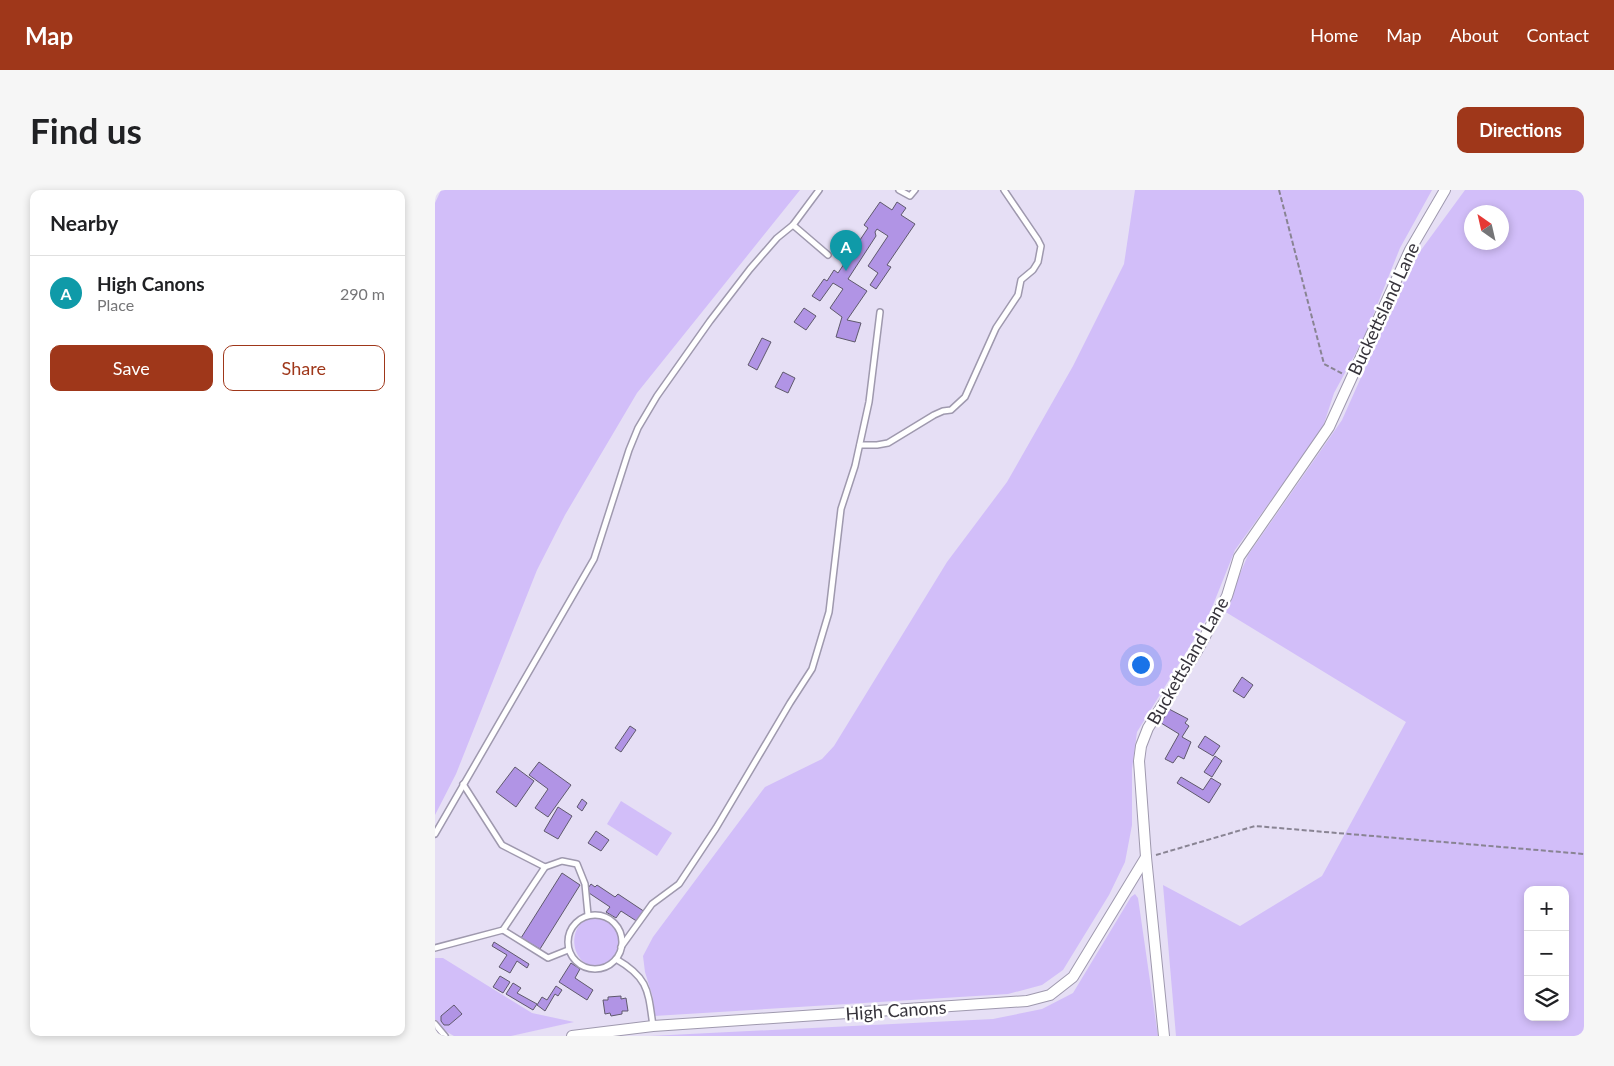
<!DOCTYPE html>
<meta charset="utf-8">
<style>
body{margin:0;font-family:Lato,sans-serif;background:#f6f6f6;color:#202124}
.controls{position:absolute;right:15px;bottom:15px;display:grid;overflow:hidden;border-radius:10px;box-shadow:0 2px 8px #0003}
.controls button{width:45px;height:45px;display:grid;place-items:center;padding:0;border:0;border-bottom:1px solid #e0e0e0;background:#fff;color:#202124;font:25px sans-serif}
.compass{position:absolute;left:1029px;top:15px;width:45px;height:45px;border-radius:50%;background:#fff;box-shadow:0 2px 8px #0003;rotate:326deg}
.you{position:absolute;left:705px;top:474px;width:18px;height:18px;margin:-12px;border:4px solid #fff;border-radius:50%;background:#1a73e8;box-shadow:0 0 0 8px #1a73e833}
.badge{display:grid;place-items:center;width:32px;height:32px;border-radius:50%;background:#9f371a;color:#fff;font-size:16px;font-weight:700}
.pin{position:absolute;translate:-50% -41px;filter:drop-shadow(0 1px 2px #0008)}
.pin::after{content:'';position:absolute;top:26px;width:18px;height:15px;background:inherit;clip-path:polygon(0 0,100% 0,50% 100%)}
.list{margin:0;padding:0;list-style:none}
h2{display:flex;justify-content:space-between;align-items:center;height:65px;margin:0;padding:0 20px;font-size:21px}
h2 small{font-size:16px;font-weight:400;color:#757577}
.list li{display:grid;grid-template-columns:32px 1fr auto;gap:15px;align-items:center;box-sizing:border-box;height:75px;padding:0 20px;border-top:1px solid #e0e0e0}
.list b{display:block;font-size:19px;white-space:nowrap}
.list p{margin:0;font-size:16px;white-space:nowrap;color:#757577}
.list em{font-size:16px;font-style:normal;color:#757577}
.actions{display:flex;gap:10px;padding:15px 20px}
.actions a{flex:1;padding:11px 0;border:1px solid #9f371a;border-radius:10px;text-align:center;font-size:18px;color:#9f371a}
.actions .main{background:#9f371a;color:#fff}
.icon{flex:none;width:28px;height:28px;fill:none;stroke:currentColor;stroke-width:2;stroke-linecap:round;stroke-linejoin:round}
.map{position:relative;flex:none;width:1149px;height:846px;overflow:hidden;border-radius:10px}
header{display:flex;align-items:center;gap:30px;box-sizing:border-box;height:70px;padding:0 25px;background:#9f371a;color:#fff}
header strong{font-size:24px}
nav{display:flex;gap:28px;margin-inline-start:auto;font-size:18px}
.intro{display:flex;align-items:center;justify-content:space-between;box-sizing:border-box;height:120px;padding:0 30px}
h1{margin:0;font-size:35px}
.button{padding:12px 22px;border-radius:10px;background:#9f371a;color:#fff;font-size:18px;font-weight:700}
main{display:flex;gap:30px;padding:0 30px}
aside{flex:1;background:#fff;border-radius:10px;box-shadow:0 2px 8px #0003}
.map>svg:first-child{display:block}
.green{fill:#d2bef9;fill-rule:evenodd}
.building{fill:#b194e5;stroke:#5f596c}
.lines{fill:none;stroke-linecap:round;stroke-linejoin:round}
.lane-casing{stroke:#9f99ae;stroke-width:8}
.street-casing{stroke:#9f99ae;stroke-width:12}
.path{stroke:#898493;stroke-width:2;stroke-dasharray:5 2.5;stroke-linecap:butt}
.lane{stroke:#fff;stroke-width:5}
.street{stroke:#fff;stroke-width:10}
.labels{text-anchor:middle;stroke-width:5;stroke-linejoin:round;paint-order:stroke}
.street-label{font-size:18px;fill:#36333b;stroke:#fff}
</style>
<header>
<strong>Map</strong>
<nav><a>Home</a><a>Map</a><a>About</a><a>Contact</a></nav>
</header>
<div class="intro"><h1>Find us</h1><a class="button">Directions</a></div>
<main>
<aside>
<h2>Nearby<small></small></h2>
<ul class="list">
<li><span class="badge" style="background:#0f9aa8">A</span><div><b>High Canons</b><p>Place</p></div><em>290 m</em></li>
</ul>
<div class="actions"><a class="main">Save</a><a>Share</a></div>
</aside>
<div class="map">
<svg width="1149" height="846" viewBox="0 0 1149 846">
<rect width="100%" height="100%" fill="#e6dff5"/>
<!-- green -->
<g class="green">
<path d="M6,0H365L202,203L130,325L102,380L21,584L0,625V13Z"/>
<path d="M700,0H997L965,58L929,148L899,203L887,240L800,360L774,425L702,542L697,579V635L690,672L674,705L628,780L607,795L573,804L219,826L218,808L210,782L208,766L218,747L330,597L387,569L399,556L512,372L572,292L638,176L689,74Z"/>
<path d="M1030,0H1149V846H741L728,695L805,736L887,686L971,532L789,421L813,365L907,230L978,71ZM1036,22H1066V52H1036ZM1093,700H1130V827H1093Z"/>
<path d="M186,611L237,643L222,666L172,634Z"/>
<path d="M700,704L703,708L723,846H215L558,829L607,819L638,803L696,707Z"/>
<path d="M164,727C200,736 183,779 159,776C133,773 131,726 164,727Z"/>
<path d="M0,768H8L97,823L139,832L76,846H19L12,842L0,829Z"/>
</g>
<!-- building -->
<g class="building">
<path d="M445,12L457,20L462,12L471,18L466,25L480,34L452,75L456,77L441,99L435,95L443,83L433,76L453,46L442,39L440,42L441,46L413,89L432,101L412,130L426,133L420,152L401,147L407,127L395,118L408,99L398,93L385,111L377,106L389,89L392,91L399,80L403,83L433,38L429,35Z"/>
<path d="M369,118L381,126L371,140L359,132Z"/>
<path d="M327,148L336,152L322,180L313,175Z"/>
<path d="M348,182L360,188L353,203L340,197Z"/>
<path d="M807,487L818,495L809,508L798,501Z"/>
<path d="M734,519L753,529L750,533L754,536L747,547L756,552L749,569L743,566L738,573L730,569L744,544L726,533Z"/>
<path d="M195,536L201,540L186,562L180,558Z"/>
<path d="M770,546L785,556L778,566L763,557Z"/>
<path d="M780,566L787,571L777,587L769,582Z"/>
<path d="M104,572L136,595L113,627L100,618L113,599L94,585Z"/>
<path d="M80,577L99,591L81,617L61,602Z"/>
<path d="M746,587L768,600L776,588L786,594L774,613L742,593Z"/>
<path d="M147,609L152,613L147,621L142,617Z"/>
<path d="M123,617L137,626L123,649L109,641Z"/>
<path d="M161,641L174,650L166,661L153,653Z"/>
<path d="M127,683L145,695L105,759L86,748Z"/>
<path d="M156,694L160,697L162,695L180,707L183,704L210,722L203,732L186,721L181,728L171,722L175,717L151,701Z"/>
<path d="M59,752L94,774L92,778L82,771L75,783L64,777L72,765L57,756Z"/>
<path d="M136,773L145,779L140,788L158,800L152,810L124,792Z"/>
<path d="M65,786L75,792L68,803L58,797Z"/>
<path d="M78,793L86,798L82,803L102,814L98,820L71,804Z"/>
<path d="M121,796L127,800L123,806L120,804L110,821L102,815L107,807L112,810Z"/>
<path d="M186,806V809L191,808L193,821H187V824L176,826L175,823L170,824L168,810H173V807Z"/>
<path d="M19,815L27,824L14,835H9L6,831V826Z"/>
</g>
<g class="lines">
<!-- lane casing -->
<g class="lane-casing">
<g id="lane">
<path d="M464,0L475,6L480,0"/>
<path d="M358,35L393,65"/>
<path d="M425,255H442L453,253L499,225L508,221L516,220L530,207L561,138L583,105L586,90L598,80L603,72L606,56L603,50L569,0"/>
<path d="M0,644L159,369L194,260L203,238L222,206L275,131L315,79L342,48L358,35L384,0"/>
<path d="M110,677L127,671L142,674L150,694L153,725"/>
<circle cx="160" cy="752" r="27"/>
<path d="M68,740L113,768L133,760"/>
<path d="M186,757L217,714L244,694L281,638L355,513L377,479L394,422L406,319L420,276L434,212L445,122"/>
<path d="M0,758L68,740L110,677L67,655L28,594"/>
<path d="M181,769C214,788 213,801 218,836"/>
<path d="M0,834L10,846"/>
</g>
</g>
<!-- street casing -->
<g class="street-casing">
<g id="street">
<path d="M137,846L218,836L592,811L615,805L638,787L711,667"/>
<path d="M729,846L711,667L704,571L706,556L713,538L762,461L792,406L804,367L894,237L975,60L1010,0"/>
</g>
</g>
<!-- path -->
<g class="path">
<path d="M844,0L889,174L908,184"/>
<path d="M721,665L820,636L1149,664"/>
</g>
<!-- lane -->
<use href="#lane" class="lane"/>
<!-- street -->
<use href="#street" class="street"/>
</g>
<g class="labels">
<!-- street labels -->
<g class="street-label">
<text transform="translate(949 119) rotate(-65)" y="6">Buckettsland Lane</text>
<text transform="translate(753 471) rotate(-60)" y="6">Buckettsland Lane</text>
<text transform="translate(461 821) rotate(-4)" y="6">High Canons</text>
</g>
</g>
</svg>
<div class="controls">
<button>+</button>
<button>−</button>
<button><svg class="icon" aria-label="layers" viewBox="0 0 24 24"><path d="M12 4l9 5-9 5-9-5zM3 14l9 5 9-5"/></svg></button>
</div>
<svg class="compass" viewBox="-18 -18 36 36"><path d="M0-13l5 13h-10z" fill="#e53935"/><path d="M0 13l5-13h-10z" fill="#757577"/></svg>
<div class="you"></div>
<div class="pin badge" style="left:411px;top:81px;background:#0f9aa8">A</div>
</div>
</main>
